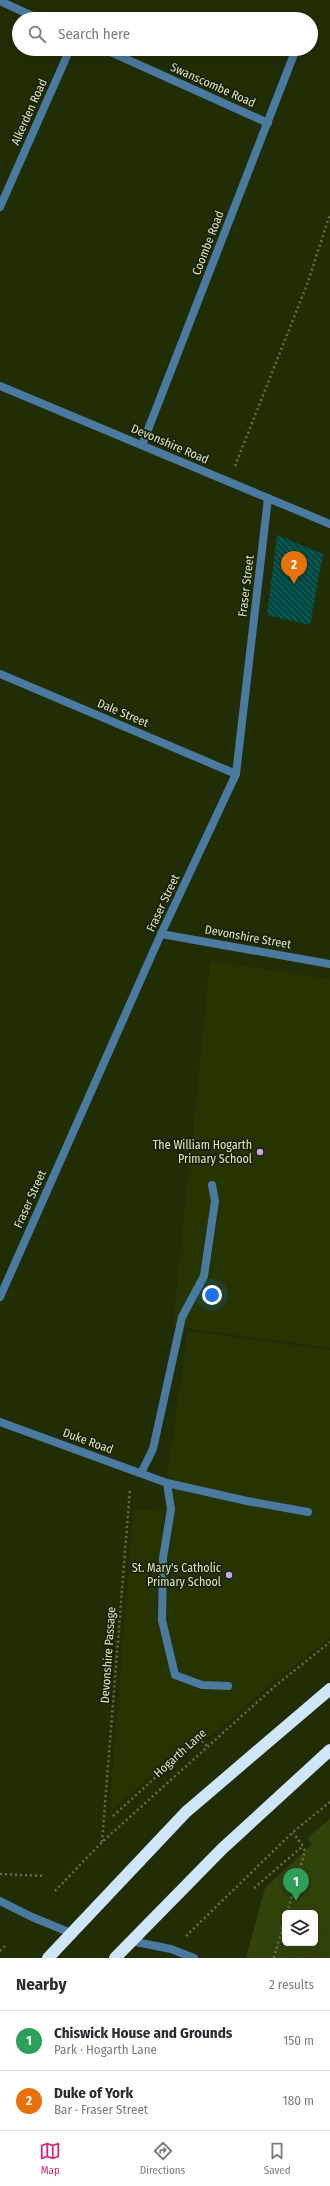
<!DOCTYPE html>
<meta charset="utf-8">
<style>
body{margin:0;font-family:"Fira Sans Condensed",sans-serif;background:#f2f2f3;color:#2b2b33}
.controls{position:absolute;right:12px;bottom:12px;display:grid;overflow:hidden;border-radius:6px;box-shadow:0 4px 16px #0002}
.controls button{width:36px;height:36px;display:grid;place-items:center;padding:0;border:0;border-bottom:1px solid #e1e1e2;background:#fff;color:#2b2b33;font:20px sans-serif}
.you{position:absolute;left:212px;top:1295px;width:14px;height:14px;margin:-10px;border:3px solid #fff;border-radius:50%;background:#1a73e8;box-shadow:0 0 0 6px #1a73e833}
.badge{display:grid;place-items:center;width:26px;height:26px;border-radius:50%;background:#db2777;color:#fff;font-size:13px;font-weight:700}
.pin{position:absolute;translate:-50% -33px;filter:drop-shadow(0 1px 2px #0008)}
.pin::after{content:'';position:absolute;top:21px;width:14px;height:12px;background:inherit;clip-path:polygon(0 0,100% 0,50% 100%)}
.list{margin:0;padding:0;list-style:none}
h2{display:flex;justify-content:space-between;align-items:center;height:52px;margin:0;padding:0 16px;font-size:17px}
h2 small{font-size:13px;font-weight:400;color:#7c7c81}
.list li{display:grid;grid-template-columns:26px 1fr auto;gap:12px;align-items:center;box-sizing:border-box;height:60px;padding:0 16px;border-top:1px solid #e1e1e2}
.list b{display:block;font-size:15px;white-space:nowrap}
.list p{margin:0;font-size:13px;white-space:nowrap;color:#7c7c81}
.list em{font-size:13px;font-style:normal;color:#7c7c81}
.icon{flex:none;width:22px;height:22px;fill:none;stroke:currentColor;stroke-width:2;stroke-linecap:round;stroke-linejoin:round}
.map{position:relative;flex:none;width:330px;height:1958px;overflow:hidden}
.search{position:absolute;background:#fff;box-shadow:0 4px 16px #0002;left:12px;right:12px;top:12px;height:44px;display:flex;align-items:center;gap:10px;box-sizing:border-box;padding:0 14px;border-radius:22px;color:#7c7c81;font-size:15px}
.sheet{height:172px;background:#fff}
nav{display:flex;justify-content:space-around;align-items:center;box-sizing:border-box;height:56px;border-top:1px solid #e1e1e2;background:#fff;font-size:11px;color:#7c7c81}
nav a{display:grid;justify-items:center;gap:2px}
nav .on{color:#db2777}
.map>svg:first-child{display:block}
.built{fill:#263402}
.park{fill:#32420b;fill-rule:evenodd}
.building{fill:url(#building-back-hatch)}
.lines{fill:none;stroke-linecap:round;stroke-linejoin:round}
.path{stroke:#646e4c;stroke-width:2.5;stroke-dasharray:2 3;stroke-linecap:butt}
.lane{stroke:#4b7aa1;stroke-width:8}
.street{stroke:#4b7aa1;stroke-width:8}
.highway{stroke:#cfe5f8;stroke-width:12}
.poi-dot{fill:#c7a6ef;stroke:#182300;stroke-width:1.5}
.labels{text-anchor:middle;stroke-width:3.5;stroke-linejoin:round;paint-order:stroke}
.street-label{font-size:12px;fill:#dbe4cd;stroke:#182300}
.poi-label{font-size:12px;fill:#dbe4cd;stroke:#182300;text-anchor:end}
</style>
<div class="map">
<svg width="330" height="1958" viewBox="0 0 330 1958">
<defs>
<pattern id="building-back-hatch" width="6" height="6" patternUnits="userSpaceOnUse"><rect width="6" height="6" fill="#014a43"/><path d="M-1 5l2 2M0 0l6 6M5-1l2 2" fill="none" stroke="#25645d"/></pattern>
</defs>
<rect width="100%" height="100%" fill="#212d04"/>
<!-- built -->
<g class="built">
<path d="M210,961L330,979V1348L173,1326Z"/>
<path d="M188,1331L330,1350V1638L277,1679L208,1738L200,1731L109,1813L134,1509L162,1511Z"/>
</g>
<!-- park -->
<path class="park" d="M330,1819V1958H246L265,1888L312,1844L307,1838ZM285,1913H315V1943H285Z"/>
<!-- building -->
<path class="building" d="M277,535L323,554L310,625L267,615Z"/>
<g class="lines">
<!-- path -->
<g class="path">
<path d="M235,466L308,282L330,214"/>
<path d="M113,1816L199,1738L208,1747"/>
<path d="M102,1842L130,1489"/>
<path d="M0,1874L45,1876"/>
<path d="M254,1888L303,1846L293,1833"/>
<path d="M55,1891L102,1842L274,1687L330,1642"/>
<path d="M287,1913L305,1851L303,1846"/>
<path d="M186,1936L293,1832L330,1802"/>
<path d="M0,1951L7,1944"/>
<path d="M274,1958L285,1918"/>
</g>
<!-- lane -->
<g class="lane">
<path d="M141,1473L153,1449L182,1317L204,1276L215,1201L212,1185"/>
<path d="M228,1686L202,1685L175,1675L162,1620L163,1558L171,1509L167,1483L247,1501L308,1512"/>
<path d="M131,1941L171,1949L194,1958"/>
</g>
<!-- street -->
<g class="street">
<path d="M0,1L39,19"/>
<path d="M104,49L268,123"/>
<path d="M0,207L70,49"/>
<path d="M0,386L330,524"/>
<path d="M142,445L296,49"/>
<path d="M0,674L236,774"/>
<path d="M161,934L330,964"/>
<path d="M0,1297L161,934L236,774L268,498"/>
<path d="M0,1422L167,1483"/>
<path d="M0,1901L32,1917L71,1933"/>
</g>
<!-- highway -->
<g class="highway">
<path d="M48,1958L186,1812L330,1689"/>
<path d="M115,1958L222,1849L330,1750"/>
</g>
</g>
<!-- markers -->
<g class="poi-dot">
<circle cx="260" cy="1152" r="4"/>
<circle cx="229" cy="1575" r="4"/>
</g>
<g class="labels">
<!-- street labels -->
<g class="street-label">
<text transform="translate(213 85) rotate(24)" y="4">Swanscombe Road</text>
<text transform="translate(29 112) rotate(-66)" y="4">Alkerden Road</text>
<text transform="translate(208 243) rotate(-69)" y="4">Coombe Road</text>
<text transform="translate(170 444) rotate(23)" y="4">Devonshire Road</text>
<text transform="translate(246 586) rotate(-83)" y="4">Fraser Street</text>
<text transform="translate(123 713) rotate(23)" y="4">Dale Street</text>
<text transform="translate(163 903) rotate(-65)" y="4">Fraser Street</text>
<text transform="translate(248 937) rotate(10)" y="4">Devonshire Street</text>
<text transform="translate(30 1199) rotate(-66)" y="4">Fraser Street</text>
<text transform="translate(88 1441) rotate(20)" y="4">Duke Road</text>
<text transform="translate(108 1655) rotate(-86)" y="4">Devonshire Passage</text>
<text transform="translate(180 1753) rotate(-42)" y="4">Hogarth Lane</text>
</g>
<!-- poi labels -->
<g class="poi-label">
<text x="252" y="1149">The William Hogarth<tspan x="252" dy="14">Primary School</tspan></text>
<text x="221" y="1572">St. Mary's Catholic<tspan x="221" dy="14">Primary School</tspan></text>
</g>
</g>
</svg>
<div class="controls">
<button><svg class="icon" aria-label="layers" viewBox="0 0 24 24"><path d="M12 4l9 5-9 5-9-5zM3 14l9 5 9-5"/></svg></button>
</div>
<div class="you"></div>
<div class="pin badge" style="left:296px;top:1901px;background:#2e9e5b">1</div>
<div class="pin badge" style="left:294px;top:584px;background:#e8710a">2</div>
<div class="search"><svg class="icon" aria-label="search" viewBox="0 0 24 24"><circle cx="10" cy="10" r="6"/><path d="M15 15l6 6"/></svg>Search here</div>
</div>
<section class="sheet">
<h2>Nearby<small>2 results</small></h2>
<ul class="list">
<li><span class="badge" style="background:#2e9e5b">1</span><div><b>Chiswick House and Grounds</b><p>Park · Hogarth Lane</p></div><em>150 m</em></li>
<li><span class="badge" style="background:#e8710a">2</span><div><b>Duke of York</b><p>Bar · Fraser Street</p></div><em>180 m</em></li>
</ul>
</section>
<nav>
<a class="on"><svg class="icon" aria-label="map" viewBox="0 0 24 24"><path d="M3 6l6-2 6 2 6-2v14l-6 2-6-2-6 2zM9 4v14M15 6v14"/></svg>Map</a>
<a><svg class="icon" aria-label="directions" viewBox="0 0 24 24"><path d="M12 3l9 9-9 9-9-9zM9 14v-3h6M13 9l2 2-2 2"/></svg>Directions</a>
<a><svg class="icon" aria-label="saved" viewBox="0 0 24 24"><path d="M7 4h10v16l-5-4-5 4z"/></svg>Saved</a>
</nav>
